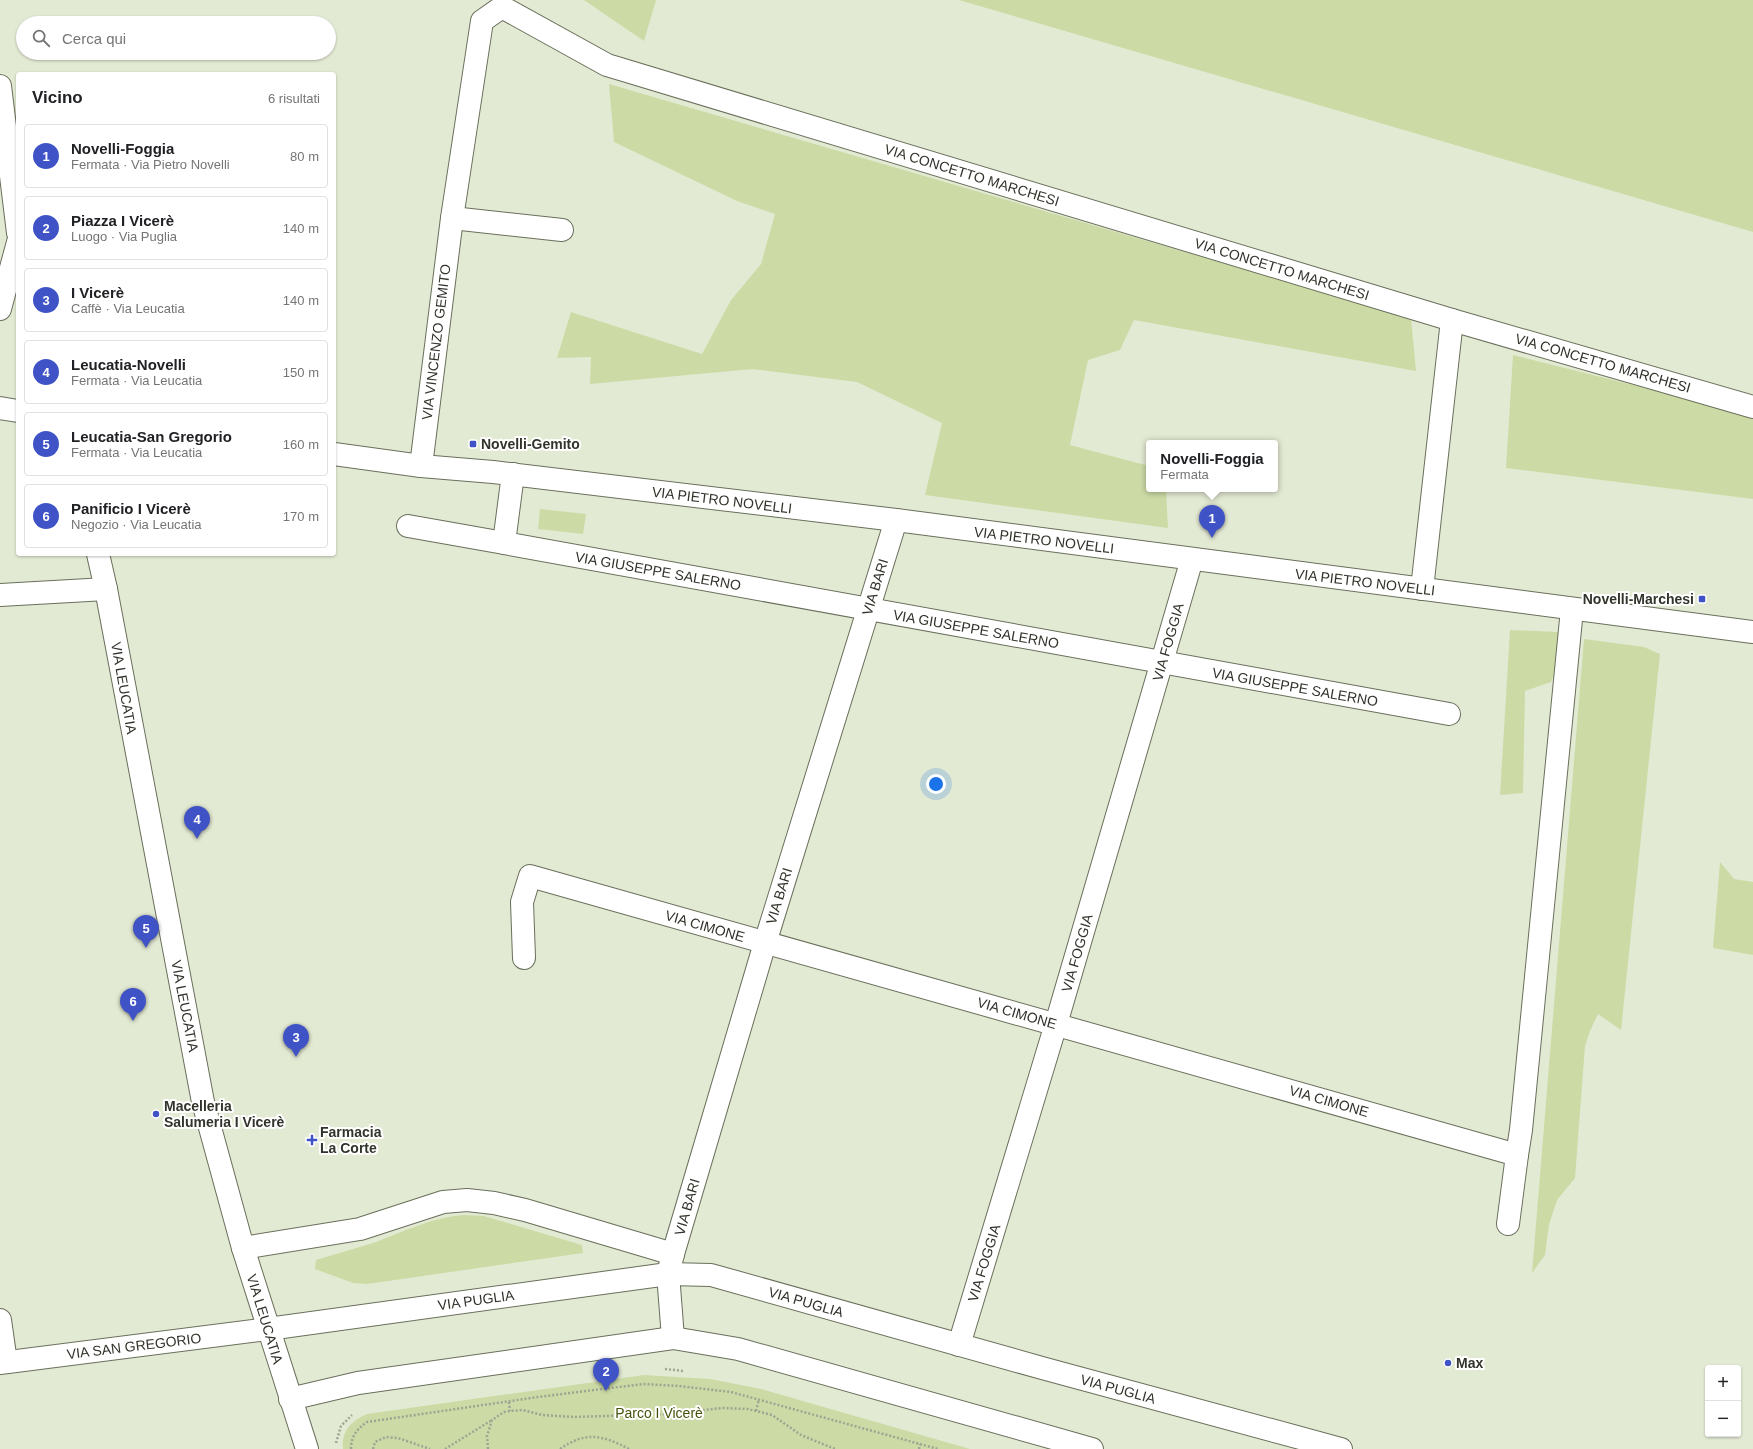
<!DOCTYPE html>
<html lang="it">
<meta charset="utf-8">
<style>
body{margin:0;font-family:Arial,sans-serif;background:#f2f2f2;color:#202124}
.controls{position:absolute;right:12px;bottom:12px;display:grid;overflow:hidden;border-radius:4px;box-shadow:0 1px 3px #0004}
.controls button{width:36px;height:36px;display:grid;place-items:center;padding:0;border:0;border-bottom:1px solid #e0e0e0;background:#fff;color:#202124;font:20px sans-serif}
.you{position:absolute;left:936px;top:784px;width:14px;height:14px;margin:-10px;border:3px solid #fff;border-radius:50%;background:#1a73e8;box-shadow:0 0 0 6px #1a73e833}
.badge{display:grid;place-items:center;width:26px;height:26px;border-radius:50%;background:#3f53c6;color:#fff;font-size:13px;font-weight:700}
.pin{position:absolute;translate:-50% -33px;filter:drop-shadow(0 1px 2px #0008)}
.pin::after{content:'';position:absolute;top:21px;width:14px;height:12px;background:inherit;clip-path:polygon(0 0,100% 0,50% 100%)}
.popup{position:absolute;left:1146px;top:440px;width:132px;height:52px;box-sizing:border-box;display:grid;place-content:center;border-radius:4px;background:#fff;filter:drop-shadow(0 1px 3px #0005);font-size:13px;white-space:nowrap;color:#757577}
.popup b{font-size:15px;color:#202124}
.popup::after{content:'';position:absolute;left:50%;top:100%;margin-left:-8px;border:8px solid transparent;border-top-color:#fff}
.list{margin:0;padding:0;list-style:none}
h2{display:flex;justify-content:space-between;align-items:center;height:52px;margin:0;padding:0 16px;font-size:17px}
h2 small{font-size:13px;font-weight:400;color:#757577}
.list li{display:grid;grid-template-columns:26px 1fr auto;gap:12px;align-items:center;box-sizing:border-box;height:64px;margin:0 8px 8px;padding:0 8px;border:1px solid #e0e0e0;border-radius:4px}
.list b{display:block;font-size:15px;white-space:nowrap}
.list p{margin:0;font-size:13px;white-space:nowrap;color:#757577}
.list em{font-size:13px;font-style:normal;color:#757577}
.icon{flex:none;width:22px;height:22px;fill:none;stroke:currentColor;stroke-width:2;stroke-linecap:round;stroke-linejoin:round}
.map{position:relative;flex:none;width:1753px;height:1449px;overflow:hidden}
.search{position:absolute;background:#fff;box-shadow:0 1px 3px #0004;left:16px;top:16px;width:320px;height:44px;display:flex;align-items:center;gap:10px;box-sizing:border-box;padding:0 14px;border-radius:22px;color:#757577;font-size:15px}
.panel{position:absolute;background:#fff;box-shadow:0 1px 3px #0004;left:16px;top:72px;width:320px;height:484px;border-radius:4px}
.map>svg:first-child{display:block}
.green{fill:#ccdba6}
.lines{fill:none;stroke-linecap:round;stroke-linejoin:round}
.minor-casing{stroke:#696f5b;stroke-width:24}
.major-casing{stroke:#696f5b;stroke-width:24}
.path{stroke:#9ea492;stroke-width:2.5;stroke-dasharray:2 2;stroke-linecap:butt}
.minor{stroke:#fff;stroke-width:22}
.major{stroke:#fff;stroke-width:22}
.poi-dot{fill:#3f53c6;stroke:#fff;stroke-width:1.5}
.labels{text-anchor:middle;stroke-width:4;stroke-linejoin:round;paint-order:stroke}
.street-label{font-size:14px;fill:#31342b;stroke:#fff}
.poi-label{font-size:14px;font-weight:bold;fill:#31342b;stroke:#fff;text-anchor:start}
.park-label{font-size:14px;fill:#45530d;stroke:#fff}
</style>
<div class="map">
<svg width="1753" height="1449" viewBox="0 0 1753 1449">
<rect width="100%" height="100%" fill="#e3ead3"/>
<!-- green -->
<g class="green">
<path d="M584,0H656L644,41Z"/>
<path d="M959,0H1753V232Z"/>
<path d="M609,84L1411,318L1416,371L1134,320L1120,350L1088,360L1070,445L1149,466V489H1166L1168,528L925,495L942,423L857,382L753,369L590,384L591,357L557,358L571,312L702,354L731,300L761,264L775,214L737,201L614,142Z"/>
<path d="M1513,355L1753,415V499L1506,468Z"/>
<path d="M540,509L586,514L583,534L538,529Z"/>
<path d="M1510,630L1558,632L1555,672L1551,682L1525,691L1523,793L1500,795Z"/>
<path d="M1584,639L1644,647L1660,654L1621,1030L1598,1014L1590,1031L1585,1046L1575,1178L1557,1200L1549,1225L1545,1255L1532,1273Z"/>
<path d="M1720,862L1734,879L1753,882V955L1713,948Z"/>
<path d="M464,1215L484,1216L582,1245L583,1253L367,1284L353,1283L315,1269L316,1260C335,1254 354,1249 373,1243C403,1232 432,1217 464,1215Z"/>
<path d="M644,1375L710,1379L761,1389L970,1449H343C341,1431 351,1421 367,1414Z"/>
</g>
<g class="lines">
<!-- minor casing -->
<g class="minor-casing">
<g id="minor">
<path d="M452,218L562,230"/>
<path d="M1452,320L1753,407"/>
<path d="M421,466L452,218L482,21L502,7L607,65L1452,320L1422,589"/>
<path d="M513,474L504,543L1449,714"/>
<path d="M408,526L504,543"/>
<path d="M0,595L106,589"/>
<path d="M524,958L522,902L530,876L1517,1155L1508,1224"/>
<path d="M1517,1155L1521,1130L1572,609"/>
<path d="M243,1248L360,1229L443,1202L467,1200L494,1203L525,1210L673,1254"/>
<path d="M0,1320L6,1362"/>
<path d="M673,1338L668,1274L673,1254L765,943L896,520"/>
<path d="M959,1345L1056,1024L1192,559"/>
<path d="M0,1363L268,1329L668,1274L711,1275L1042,1368L1341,1449"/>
<path d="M290,1399L358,1383L673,1338L738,1349L1092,1449"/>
</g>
</g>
<!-- major casing -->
<g class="major-casing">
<g id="major">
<path d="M0,86L18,233"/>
<path d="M0,309L18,242"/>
<path d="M0,408L18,411"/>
<path d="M334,454L421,466L493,472L896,520L1753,632"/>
<path d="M98,554L106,589L203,1102L243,1248L307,1449"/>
</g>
</g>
<!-- path -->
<g class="path">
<path d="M665,1369L684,1371"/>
<path d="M509,1402L510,1411"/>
<path d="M756,1411L759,1399"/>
<path d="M336,1443L341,1426L352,1415"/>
<path d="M351,1449C351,1436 357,1429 367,1422L538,1397L643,1384L679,1386L731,1392L938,1449"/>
<path d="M373,1449L375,1442L386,1437L398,1438L430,1449"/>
<path d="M445,1449L492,1420"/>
<path d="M488,1449L487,1436L492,1420L504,1412L510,1411L523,1410L542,1415L574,1417L669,1414L722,1408L748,1409L772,1415L801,1435L835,1449"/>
<path d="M560,1449C586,1431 602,1435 629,1449"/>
<path d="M919,1449L920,1444"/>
</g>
<!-- minor -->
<use href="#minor" class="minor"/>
<!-- major -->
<use href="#major" class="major"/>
</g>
<!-- markers -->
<g class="poi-dot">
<rect x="469" y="440" width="8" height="8" rx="2"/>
<rect x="1698" y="595" width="8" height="8" rx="2"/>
<circle cx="156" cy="1114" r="4"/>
<path d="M310 1134h4v4h4v4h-4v4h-4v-4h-4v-4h4z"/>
<circle cx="1448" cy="1363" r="4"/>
</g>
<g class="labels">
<!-- street labels -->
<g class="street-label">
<text transform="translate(972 175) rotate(17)" y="5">VIA CONCETTO MARCHESI</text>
<text transform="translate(1282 269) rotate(17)" y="5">VIA CONCETTO MARCHESI</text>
<text transform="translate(436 342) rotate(-83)" y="5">VIA VINCENZO GEMITO</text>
<text transform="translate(1603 363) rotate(16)" y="5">VIA CONCETTO MARCHESI</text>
<text transform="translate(722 500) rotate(7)" y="5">VIA PIETRO NOVELLI</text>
<text transform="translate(1044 540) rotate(7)" y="5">VIA PIETRO NOVELLI</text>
<text transform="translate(658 571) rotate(10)" y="5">VIA GIUSEPPE SALERNO</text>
<text transform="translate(1365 582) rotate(7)" y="5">VIA PIETRO NOVELLI</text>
<text transform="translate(875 587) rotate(-73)" y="5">VIA BARI</text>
<text transform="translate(976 629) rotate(10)" y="5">VIA GIUSEPPE SALERNO</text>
<text transform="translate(1168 642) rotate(-74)" y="5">VIA FOGGIA</text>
<text transform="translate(1295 687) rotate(10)" y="5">VIA GIUSEPPE SALERNO</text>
<text transform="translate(124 688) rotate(80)" y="5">VIA LEUCATIA</text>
<text transform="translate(779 896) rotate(-73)" y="5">VIA BARI</text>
<text transform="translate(705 926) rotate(16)" y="5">VIA CIMONE</text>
<text transform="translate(1077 953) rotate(-74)" y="5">VIA FOGGIA</text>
<text transform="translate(185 1006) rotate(79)" y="5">VIA LEUCATIA</text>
<text transform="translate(1017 1013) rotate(16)" y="5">VIA CIMONE</text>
<text transform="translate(1329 1101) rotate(16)" y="5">VIA CIMONE</text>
<text transform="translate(687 1207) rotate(-74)" y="5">VIA BARI</text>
<text transform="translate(984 1263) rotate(-73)" y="5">VIA FOGGIA</text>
<text transform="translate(476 1300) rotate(-8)" y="5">VIA PUGLIA</text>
<text transform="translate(806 1302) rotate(16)" y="5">VIA PUGLIA</text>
<text transform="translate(265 1319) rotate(73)" y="5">VIA LEUCATIA</text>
<text transform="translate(134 1346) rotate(-7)" y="5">VIA SAN GREGORIO</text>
<text transform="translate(1118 1389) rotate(15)" y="5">VIA PUGLIA</text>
</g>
<!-- poi labels -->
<g class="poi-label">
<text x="481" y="449">Novelli-Gemito</text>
<text x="1694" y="604" text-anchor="end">Novelli-Marchesi</text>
<text x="164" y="1111">Macelleria<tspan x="164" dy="16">Salumeria I Vicerè</tspan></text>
<text x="320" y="1137">Farmacia<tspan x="320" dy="16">La Corte</tspan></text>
<text x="1456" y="1368">Max</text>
</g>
<!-- park labels -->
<g class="park-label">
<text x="659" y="1418">Parco I Vicerè</text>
</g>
</g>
</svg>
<div class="controls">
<button>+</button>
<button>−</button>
</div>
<div class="you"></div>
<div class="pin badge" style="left:1212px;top:538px">1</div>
<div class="popup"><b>Novelli-Foggia</b>Fermata</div>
<div class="pin badge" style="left:606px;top:1391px">2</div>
<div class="pin badge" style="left:296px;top:1057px">3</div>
<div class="pin badge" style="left:197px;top:839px">4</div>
<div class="pin badge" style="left:146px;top:948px">5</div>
<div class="pin badge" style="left:133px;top:1021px">6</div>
<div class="search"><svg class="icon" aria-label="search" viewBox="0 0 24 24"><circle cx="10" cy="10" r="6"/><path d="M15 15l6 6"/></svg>Cerca qui</div>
<section class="panel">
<h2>Vicino<small>6 risultati</small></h2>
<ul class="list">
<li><span class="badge">1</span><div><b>Novelli-Foggia</b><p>Fermata · Via Pietro Novelli</p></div><em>80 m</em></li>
<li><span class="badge">2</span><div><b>Piazza I Vicerè</b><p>Luogo · Via Puglia</p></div><em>140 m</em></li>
<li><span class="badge">3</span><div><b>I Vicerè</b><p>Caffè · Via Leucatia</p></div><em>140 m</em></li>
<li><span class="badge">4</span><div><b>Leucatia-Novelli</b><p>Fermata · Via Leucatia</p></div><em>150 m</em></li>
<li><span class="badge">5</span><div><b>Leucatia-San Gregorio</b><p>Fermata · Via Leucatia</p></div><em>160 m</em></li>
<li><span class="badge">6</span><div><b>Panificio I Vicerè</b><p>Negozio · Via Leucatia</p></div><em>170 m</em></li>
</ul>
</section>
</div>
